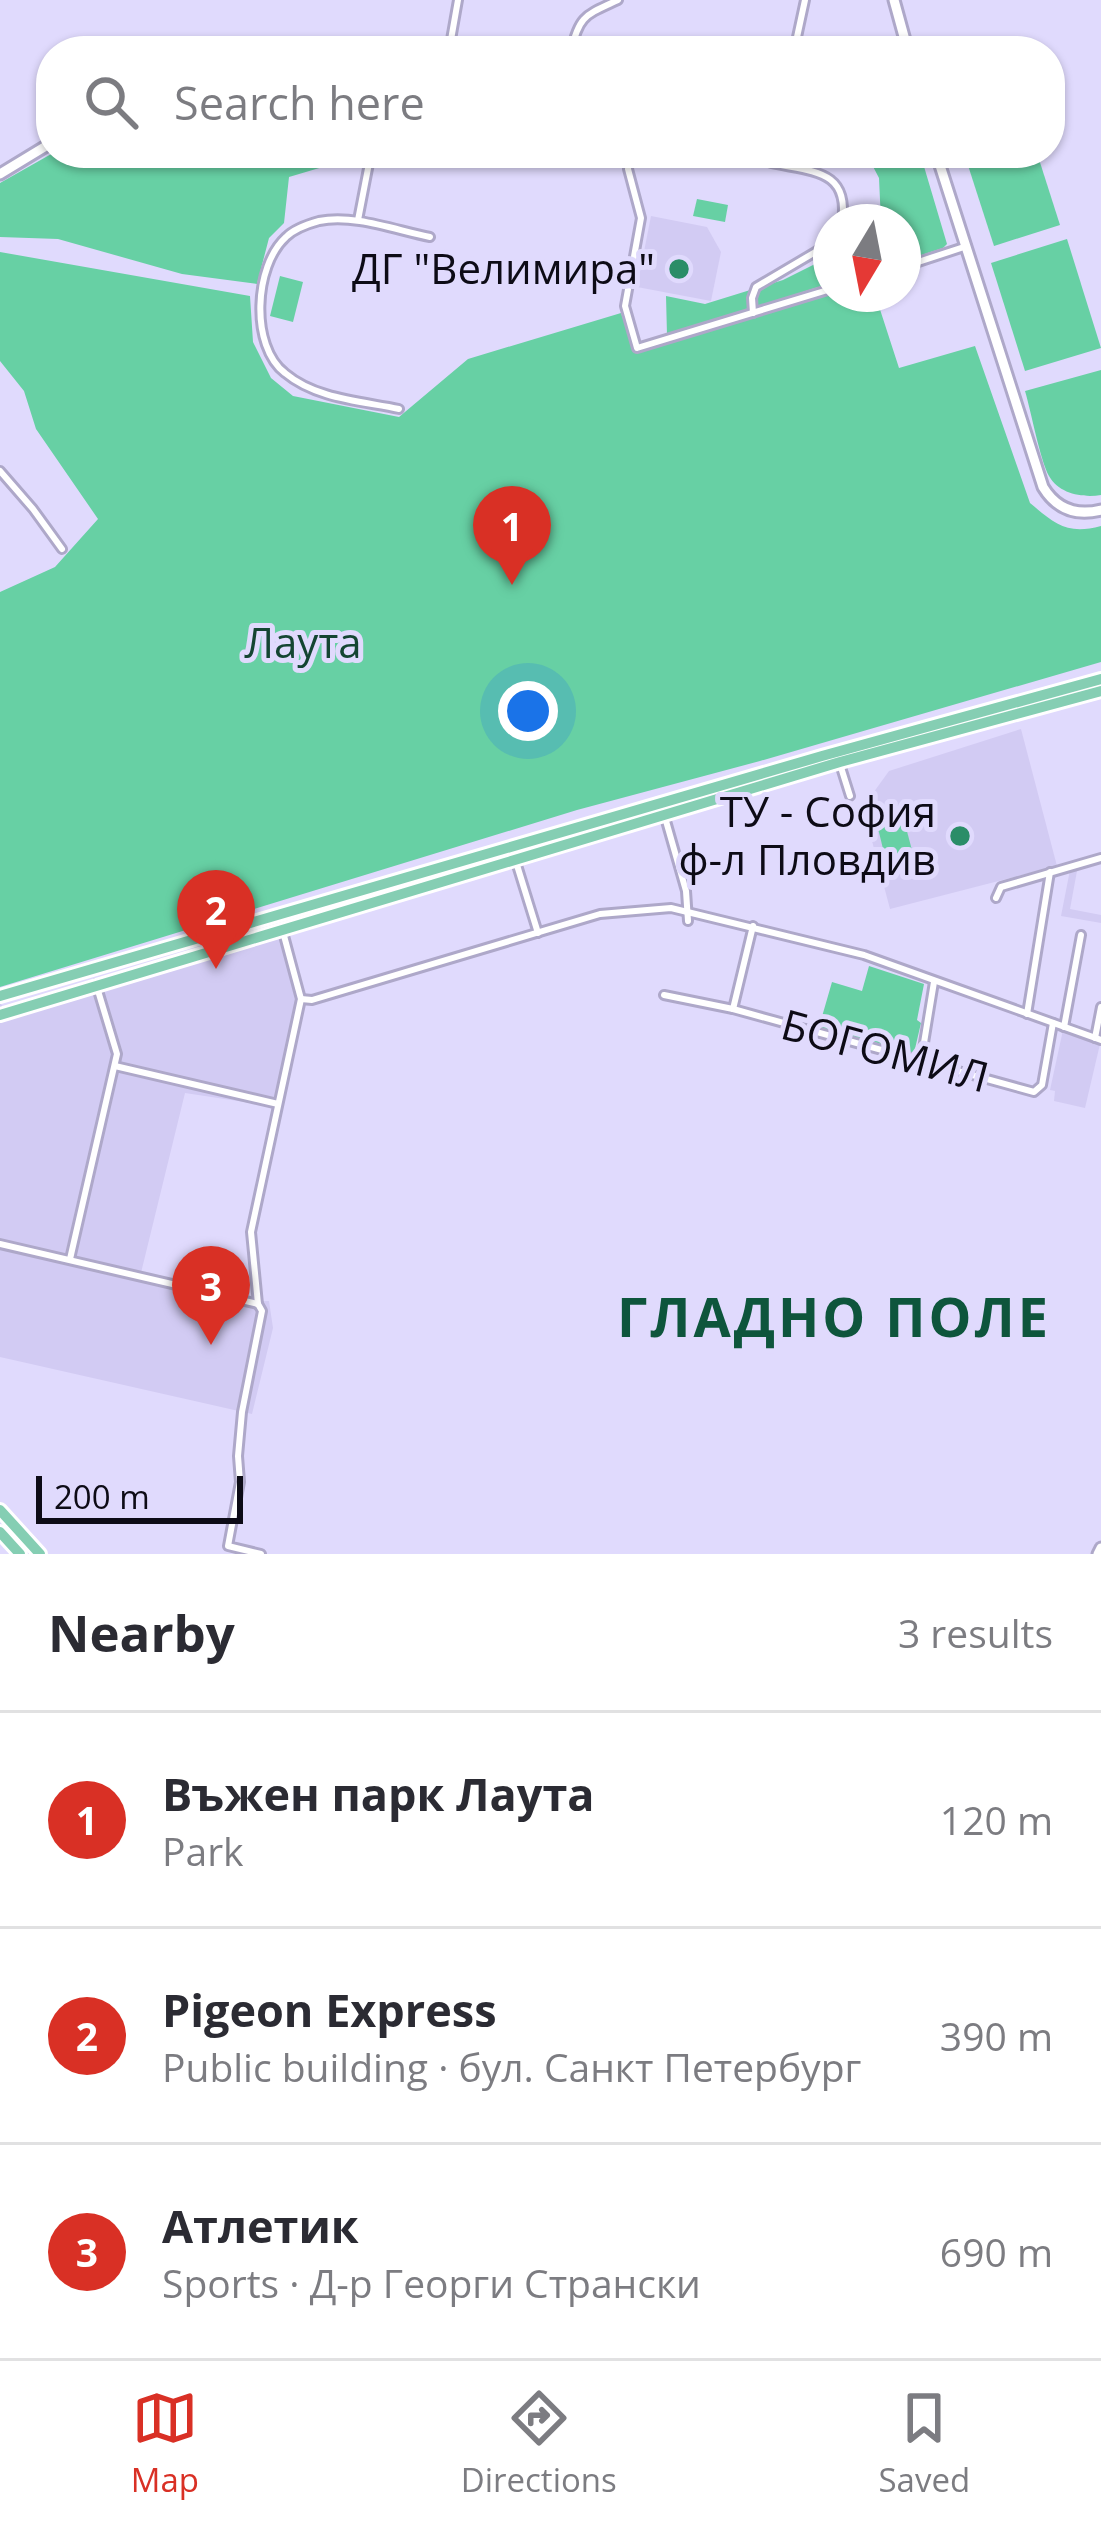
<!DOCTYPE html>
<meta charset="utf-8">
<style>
body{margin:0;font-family:"Open Sans",sans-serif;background:#f2f2f3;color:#2b2b33}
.compass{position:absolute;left:813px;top:204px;width:108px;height:108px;border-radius:50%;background:#fff;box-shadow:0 3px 9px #0004;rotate:190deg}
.scale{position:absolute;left:36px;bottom:30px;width:207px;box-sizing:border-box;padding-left:12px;border:6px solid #0d0b16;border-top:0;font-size:33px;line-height:42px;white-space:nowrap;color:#0d0b16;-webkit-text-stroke:9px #e0dafd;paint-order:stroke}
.you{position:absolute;left:528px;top:711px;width:42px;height:42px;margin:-30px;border:9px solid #fff;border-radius:50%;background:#1a73e8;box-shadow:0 0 0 18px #1a73e833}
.badge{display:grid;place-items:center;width:78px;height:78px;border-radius:50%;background:#d93025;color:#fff;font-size:39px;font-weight:700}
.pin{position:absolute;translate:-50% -99px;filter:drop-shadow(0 3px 6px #0008)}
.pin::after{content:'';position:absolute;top:63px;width:42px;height:36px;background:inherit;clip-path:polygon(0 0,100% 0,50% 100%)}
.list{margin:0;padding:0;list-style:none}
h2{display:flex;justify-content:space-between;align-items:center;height:156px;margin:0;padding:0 48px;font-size:51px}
h2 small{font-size:39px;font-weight:400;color:#7c7c81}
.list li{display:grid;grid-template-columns:78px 1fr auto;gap:36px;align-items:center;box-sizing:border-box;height:216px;padding:0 48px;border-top:3px solid #e1e1e2}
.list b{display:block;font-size:45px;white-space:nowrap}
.list p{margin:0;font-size:39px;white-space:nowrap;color:#7c7c81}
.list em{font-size:39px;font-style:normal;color:#7c7c81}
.icon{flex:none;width:66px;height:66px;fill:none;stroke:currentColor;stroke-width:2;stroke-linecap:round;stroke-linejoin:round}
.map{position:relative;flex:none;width:1101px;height:1554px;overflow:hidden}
.search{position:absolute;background:#fff;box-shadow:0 3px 9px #0004;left:36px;right:36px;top:36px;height:132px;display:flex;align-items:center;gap:30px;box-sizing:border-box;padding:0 42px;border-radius:48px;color:#7c7c81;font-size:45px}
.sheet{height:804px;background:#fff}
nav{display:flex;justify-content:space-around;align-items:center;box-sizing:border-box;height:168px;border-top:3px solid #e1e1e2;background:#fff;font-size:33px;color:#7c7c81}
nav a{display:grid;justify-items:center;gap:6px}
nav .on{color:#d93025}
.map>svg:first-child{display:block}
.built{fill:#d2cbf3}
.green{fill:#67d0a4}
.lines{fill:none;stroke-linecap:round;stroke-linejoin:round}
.street-casing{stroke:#aea8c9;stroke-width:12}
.secondary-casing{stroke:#aea8c9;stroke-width:15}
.primary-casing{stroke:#fff;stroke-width:16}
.street{stroke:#fff;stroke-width:6}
.secondary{stroke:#fff;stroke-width:9}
.primary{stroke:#85ceb3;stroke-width:10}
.poi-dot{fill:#2a8d68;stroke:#e0dafd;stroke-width:4.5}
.labels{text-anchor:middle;stroke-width:10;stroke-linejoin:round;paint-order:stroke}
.poi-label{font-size:42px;fill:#0d0b16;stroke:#e0dafd;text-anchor:end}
.park-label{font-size:42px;fill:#144532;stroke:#e0dafd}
.street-label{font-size:42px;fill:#0d0b16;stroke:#e0dafd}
.district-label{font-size:54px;font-weight:bold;letter-spacing:3px;fill:#0e553c;stroke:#e0dafd}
</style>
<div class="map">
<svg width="1101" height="1554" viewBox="0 0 1101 1554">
<rect width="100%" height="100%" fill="#e0dafd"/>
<!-- built -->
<g class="built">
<path d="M651,216L707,227L721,252L711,301L637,287Z"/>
<path d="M1021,729L1057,866L890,909L863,807L889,771Z"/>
<path d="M1070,870L1077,871L1070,909L1101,915V923L1061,916Z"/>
<path d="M285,937L301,999L278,1104L270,1106L185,1093L139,1281L231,1302L269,1301L273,1328L252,1414L0,1357V1003L12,1017L129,977Z"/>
<path d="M1063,1030L1100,1044L1085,1108L1054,1101L1055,1091L1050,1090Z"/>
</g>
<!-- green -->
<g class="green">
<path d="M53,153H354L353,158L289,177L284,223L269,238L257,284L182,274L58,239L0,237V183Z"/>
<path d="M866,153H920L947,244L943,248L903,261V222H881L879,178Z"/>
<path d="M964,153H1037L1060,225L994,246Z"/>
<path d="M697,199L728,205L725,222L693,216Z"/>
<path d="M1067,239L1101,348L1025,371L991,263Z"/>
<path d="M0,252L250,296L253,342L271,378L293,396L399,417L468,359L621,313L635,352L831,294H875L899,368L975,346L1030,503C1055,524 1067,535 1101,526V662L760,761L577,810L0,987V592L55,567L98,519L36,429L24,391L0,361Z"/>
<path d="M831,256V283L667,335L666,296L705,304L783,280Z"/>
<path d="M280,276L303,282L293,322L270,316Z"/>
<path d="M1101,370V495C1083,498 1059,494 1049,476C1040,460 1031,411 1025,391Z"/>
<path d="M900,805L913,854L886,861L874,812Z"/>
<path d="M869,966L924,984L917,1020L921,1023L914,1053L819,1027L832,982L862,991Z"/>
</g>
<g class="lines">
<!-- street casing -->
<g class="street-casing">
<g id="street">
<path d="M449,51L458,0"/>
<path d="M571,51C579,15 586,15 618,0"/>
<path d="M794,51L805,0"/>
<path d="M630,153L628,169L641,218L625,306L637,348L831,289"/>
<path d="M773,153L771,163C811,172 850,169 842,222"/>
<path d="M358,220L371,153"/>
<path d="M903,267L967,246"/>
<path d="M753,313L752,298L756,287L817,251L831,238"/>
<path d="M399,409C361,401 316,399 285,373C250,346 254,266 286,237C294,229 308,224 319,221C354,214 395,230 430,237"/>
<path d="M0,471L33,509L62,549"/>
<path d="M839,761L850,796"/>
<path d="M664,814L686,891L688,921"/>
<path d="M516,862L538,933"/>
<path d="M996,898L1001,887L1101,858"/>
<path d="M664,995L733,1009L1034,1092L1042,1085L1053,1023"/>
<path d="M301,999L312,1000L600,914L671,908L864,955L1101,1040"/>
<path d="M733,1009L753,926"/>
<path d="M1027,1014L1050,872"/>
<path d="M1064,1027L1081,935"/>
<path d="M1095,1038L1101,1007"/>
<path d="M921,1061L934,982"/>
<path d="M115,1066L278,1104"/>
<path d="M0,1244L258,1304"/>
<path d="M70,1259L117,1054L96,984"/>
<path d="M261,1554L228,1546L240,1482L238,1456L242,1412L262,1311L258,1304L251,1232L301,999L283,932"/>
</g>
</g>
<!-- secondary casing -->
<g class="secondary-casing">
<g id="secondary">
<path d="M894,0L908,51"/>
<path d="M936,153L1043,487C1057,510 1077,516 1101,510"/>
<path d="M0,174L51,143"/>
<path d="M1098,1554L1101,1548"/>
</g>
</g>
<!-- primary casing -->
<g class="primary-casing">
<g id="primary">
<path d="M0,996L822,756L1101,679"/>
<path d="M0,1015L840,762L1101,691"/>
<path d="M0,1510L40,1554"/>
<path d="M0,1532L20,1554"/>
</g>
</g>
<!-- street -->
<use href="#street" class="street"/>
<!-- secondary -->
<use href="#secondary" class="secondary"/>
<!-- primary -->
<use href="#primary" class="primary"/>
</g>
<!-- markers -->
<g class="poi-dot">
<circle cx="679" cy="269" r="12"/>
<circle cx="960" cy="836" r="12"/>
</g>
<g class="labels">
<!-- poi labels -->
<g class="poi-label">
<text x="655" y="284">ДГ "Велимира"</text>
<text x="936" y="827">ТУ - София<tspan x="936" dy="48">ф-л Пловдив</tspan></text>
</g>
<!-- park labels -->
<g class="park-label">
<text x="303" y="658">Лаута</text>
</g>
<!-- street labels -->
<g class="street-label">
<text transform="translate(885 1051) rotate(15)" y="15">БОГОМИЛ</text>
</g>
<!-- district labels -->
<g class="district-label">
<text x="834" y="1337">ГЛАДНО ПОЛЕ</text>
</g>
</g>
</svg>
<svg class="compass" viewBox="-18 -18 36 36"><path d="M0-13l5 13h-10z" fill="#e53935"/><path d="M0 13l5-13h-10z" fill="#7c7c81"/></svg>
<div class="scale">200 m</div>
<div class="you"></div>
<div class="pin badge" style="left:512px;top:585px">1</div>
<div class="pin badge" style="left:216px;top:969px">2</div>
<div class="pin badge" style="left:211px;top:1345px">3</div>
<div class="search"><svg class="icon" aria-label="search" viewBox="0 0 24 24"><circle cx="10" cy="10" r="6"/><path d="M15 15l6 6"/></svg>Search here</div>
</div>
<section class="sheet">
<h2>Nearby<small>3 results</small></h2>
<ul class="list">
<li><span class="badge">1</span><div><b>Въжен парк Лаута</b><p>Park</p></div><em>120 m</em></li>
<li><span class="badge">2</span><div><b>Pigeon Express</b><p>Public building · бул. Санкт Петербург</p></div><em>390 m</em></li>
<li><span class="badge">3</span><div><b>Атлетик</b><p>Sports · Д-р Георги Странски</p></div><em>690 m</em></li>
</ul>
</section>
<nav>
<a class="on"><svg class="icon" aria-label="map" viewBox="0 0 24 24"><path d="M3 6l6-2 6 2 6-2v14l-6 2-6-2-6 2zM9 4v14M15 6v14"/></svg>Map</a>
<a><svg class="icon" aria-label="directions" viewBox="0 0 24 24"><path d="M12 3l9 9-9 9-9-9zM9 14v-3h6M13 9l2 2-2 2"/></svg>Directions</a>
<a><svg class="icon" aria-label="saved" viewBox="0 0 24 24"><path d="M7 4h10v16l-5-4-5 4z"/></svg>Saved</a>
</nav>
